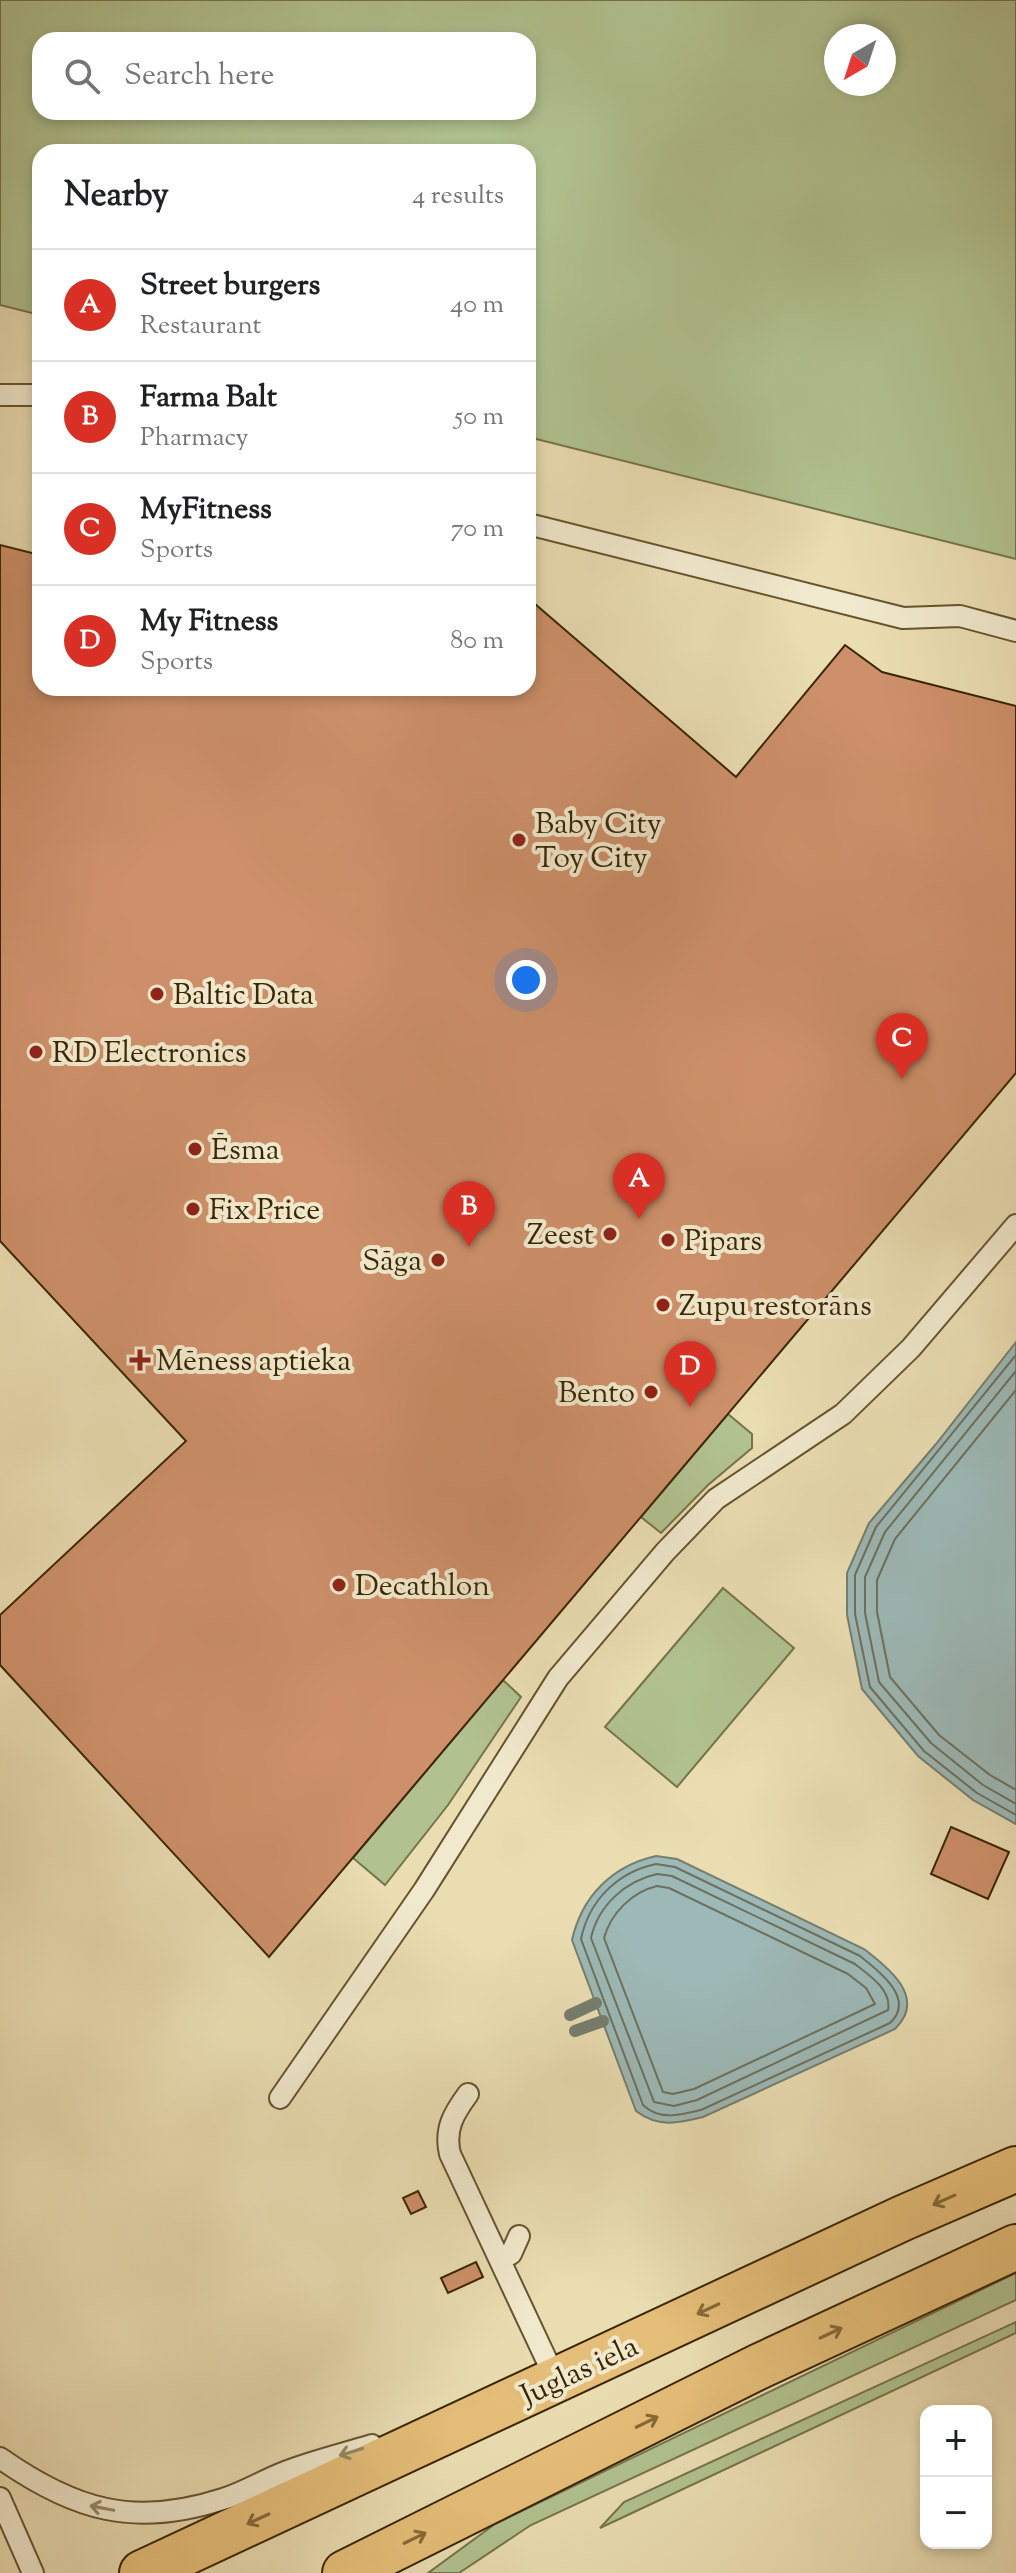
<!DOCTYPE html>
<meta charset="utf-8">
<style>
body{margin:0;font-family:"Sorts Mill Goudy",serif;background:#f2f2f2;color:#202124}
.controls{position:absolute;right:24px;bottom:24px;display:grid;overflow:hidden;border-radius:16px;box-shadow:0 4px 12px #0003}
.controls button{width:72px;height:72px;display:grid;place-items:center;padding:0;border:0;border-bottom:2px solid #e0e0e0;background:#fff;color:#202124;font:40px sans-serif}
.compass{position:absolute;left:824px;top:24px;width:72px;height:72px;border-radius:50%;background:#fff;box-shadow:0 4px 12px #0003;rotate:219deg}
.you{position:absolute;left:526px;top:980px;width:28px;height:28px;margin:-20px;border:6px solid #fff;border-radius:50%;background:#1a73e8;box-shadow:0 0 0 12px #1a73e833}
.badge{display:grid;place-items:center;width:52px;height:52px;border-radius:50%;background:#d93025;color:#fff;font-size:26px;font-weight:700}
.pin{position:absolute;translate:-50% -66px;filter:drop-shadow(0 2px 4px #0008)}
.pin::after{content:'';position:absolute;top:42px;width:28px;height:24px;background:inherit;clip-path:polygon(0 0,100% 0,50% 100%)}
.list{margin:0;padding:0;list-style:none}
h2{display:flex;justify-content:space-between;align-items:center;height:104px;margin:0;padding:0 32px;font-size:34px}
h2 small{font-size:26px;font-weight:400;color:#757577}
.list li{display:grid;grid-template-columns:52px 1fr auto;gap:24px;align-items:center;box-sizing:border-box;height:112px;padding:0 32px;border-top:2px solid #e0e0e0}
.list b{display:block;font-size:30px;white-space:nowrap}
.list p{margin:0;font-size:26px;white-space:nowrap;color:#757577}
.list em{font-size:26px;font-style:normal;color:#757577}
.icon{flex:none;width:44px;height:44px;fill:none;stroke:currentColor;stroke-width:2;stroke-linecap:round;stroke-linejoin:round}
.map{position:relative;flex:none;width:1016px;height:2573px;overflow:hidden}
.search{position:absolute;background:#fff;box-shadow:0 4px 12px #0003;left:32px;top:32px;width:504px;height:88px;display:flex;align-items:center;gap:20px;box-sizing:border-box;padding:0 28px;border-radius:24px;color:#757577;font-size:30px}
.panel{position:absolute;background:#fff;box-shadow:0 4px 12px #0003;left:32px;top:144px;width:504px;height:552px;border-radius:24px}
.map>svg:first-child{display:block}
.green{fill:#b1c290;stroke:#76744a;stroke-width:2;fill-rule:evenodd}
.water{fill:#9db9b7;stroke:#767e6f;stroke-width:2}
.lines{fill:none;stroke-linecap:round;stroke-linejoin:round}
.shore{stroke:#6c705d;stroke-width:2}
.stream{stroke:#767e6f;stroke-width:12}
.building{fill:#cd906a;stroke:#3b2603;stroke-width:2}
.lane-casing{stroke:#67542f;stroke-width:24}
.primary-casing{stroke:#3b2603;stroke-width:48}
.lane{stroke:#f1e9cd;stroke-width:20}
.primary{stroke:#e5be79;stroke-width:44}
.oneway{stroke:#886a38}
.oneway2{stroke:#968868}
.poi-dot{fill:#8f2418;stroke:#f1e9cd;stroke-width:3}
.labels{text-anchor:middle;stroke-width:8;stroke-linejoin:round;paint-order:stroke}
.poi-label{font-size:30px;fill:#3b2603;stroke:#f1e9cd;text-anchor:start}
.street-label{font-size:30px;fill:#3b2603;stroke:#f1e9cd}
</style>
<div class="map">
<svg width="1016" height="2573" viewBox="0 0 1016 2573">
<rect width="100%" height="100%" fill="#eaddb2"/>
<filter id="stains"><feTurbulence type="fractalNoise" baseFrequency=".0025" numOctaves="4"/><feColorMatrix values="0 0 0 0 .2 0 0 0 0 .09 0 0 0 0 .02 0 0 0 .5 -.17"/></filter>
<radialGradient id="worn" r=".72"><stop offset=".6" stop-color="#630" stop-opacity="0"/><stop offset="1" stop-color="#630" stop-opacity=".3"/></radialGradient>
<!-- green -->
<g class="green">
<path d="M0,0H1016V559L528,437V152H40V315L0,305ZM884,36V84H836V36ZM528,40V112H40V40Z"/>
<path d="M728,1414L752,1434V1448L708,1485L661,1533L641,1517Z"/>
<path d="M723,1588L794,1648L677,1787L605,1727Z"/>
<path d="M503,1680L521,1697L448,1805L385,1885L353,1858Z"/>
<path d="M1016,2273V2300L531,2525L459,2573H428L495,2524Z"/>
<path d="M1016,2322V2333L600,2528L624,2502Z"/>
</g>
<!-- water -->
<g class="water">
<path d="M1016,1342V1824L973,1800L918,1756L862,1689L847,1615V1573L869,1523L936,1444Z"/>
<path d="M656,1856L677,1859L864,1949C889,1968 927,1998 895,2029L703,2117C679,2123 658,2128 636,2111L572,1940C582,1896 612,1866 656,1856Z"/>
</g>
<g class="lines">
<!-- shore -->
<g class="shore">
<path d="M1016,1355L876,1527L855,1575V1614L870,1687L924,1751L977,1793L1016,1815"/>
<path d="M1016,1371L885,1532L865,1577V1613L879,1682L931,1743L983,1785L1016,1804"/>
<path d="M1016,1390L895,1539L877,1580V1612L890,1677L939,1735L990,1775L1016,1790"/>
<path d="M656,1864L675,1867L860,1956C879,1971 916,1999 890,2023L701,2110C680,2115 660,2121 643,2105L581,1939C589,1900 618,1872 656,1864Z"/>
<path d="M657,1874L672,1876L855,1964C869,1975 892,1990 888,2010L697,2100L674,2106L654,2102L591,1938C598,1906 625,1881 657,1874Z"/>
<path d="M657,1886L669,1888L848,1974L866,1988L875,2004L694,2089L673,2094L663,2092L604,1938C611,1913 632,1892 657,1886Z"/>
</g>
<!-- stream -->
<g class="stream">
<path d="M570,2015L596,2003"/>
<path d="M575,2031L603,2021"/>
</g>
</g>
<!-- building -->
<g class="building">
<path d="M0,545L40,555V688H528V598L736,777L845,645L882,672L1016,706V1073L269,1957L0,1665V1615L186,1441L0,1241Z"/>
<path d="M951,1827L1009,1852L988,1899L931,1874Z"/>
<path d="M418,2191L426,2207L411,2214L403,2198Z"/>
<path d="M476,2262L483,2277L448,2293L441,2278Z"/>
</g>
<g class="lines">
<!-- lane casing -->
<g class="lane-casing">
<g id="lane">
<path d="M0,395H40"/>
<path d="M528,524L903,618L960,616L1016,631"/>
<path d="M468,2094C454,2113 444,2129 450,2154L556,2380"/>
<path d="M280,2098L424,1890L558,1678L665,1552L716,1499L843,1414L911,1348L1016,1225"/>
<path d="M500,2259L511,2254L519,2236"/>
<path d="M0,2458C74,2510 134,2528 223,2499C245,2492 264,2480 285,2472C313,2461 343,2454 372,2445"/>
<path d="M0,2498L33,2573"/>
</g>
</g>
<!-- primary casing -->
<g class="primary-casing">
<g id="primary">
<path d="M142,2573L903,2218L1016,2169"/>
<path d="M345,2573L760,2366L1016,2247"/>
</g>
</g>
<!-- lane -->
<use href="#lane" class="lane"/>
<!-- primary -->
<use href="#primary" class="primary"/>
</g>
<!-- one-way arrows -->
<defs><path id="oneway-shaft" d="M-6 0H5M1.5-3L5.5 0L1.5 3" fill="none" stroke-width="1.6" stroke-linecap="round" stroke-linejoin="round" transform="scale(2)"/></defs>
<g class="oneway">
<use href="#oneway-shaft" transform="translate(944 2200) rotate(156)"/>
<use href="#oneway-shaft" transform="translate(708 2309) rotate(155)"/>
<use href="#oneway-shaft" transform="translate(831 2333) rotate(-25)"/>
<use href="#oneway-shaft" transform="translate(647 2422) rotate(-26)"/>
<use href="#oneway-shaft" transform="translate(258 2519) rotate(155)"/>
<use href="#oneway-shaft" transform="translate(415 2538) rotate(-26)"/>
</g>
<g class="oneway2">
<use href="#oneway-shaft" transform="translate(351 2452) rotate(163)"/>
<use href="#oneway-shaft" transform="translate(102 2508) rotate(-169)"/>
</g>
<!-- markers -->
<g class="poi-dot">
<circle cx="519" cy="840" r="8"/>
<circle cx="157" cy="994" r="8"/>
<circle cx="36" cy="1052" r="8"/>
<circle cx="195" cy="1149" r="8"/>
<circle cx="193" cy="1209" r="8"/>
<circle cx="610" cy="1234" r="8"/>
<circle cx="668" cy="1240" r="8"/>
<circle cx="438" cy="1260" r="8"/>
<circle cx="663" cy="1305" r="8"/>
<path d="M136 1348h8v8h8v8h-8v8h-8v-8h-8v-8h8z"/>
<circle cx="651" cy="1392" r="8"/>
<circle cx="339" cy="1585" r="8"/>
</g>
<g class="labels">
<!-- poi labels -->
<g class="poi-label">
<text x="535" y="833">Baby City<tspan x="535" dy="34">Toy City</tspan></text>
<text x="173" y="1004">Baltic Data</text>
<text x="52" y="1062">RD Electronics</text>
<text x="211" y="1159">Ēsma</text>
<text x="209" y="1219">Fix Price</text>
<text x="594" y="1244" text-anchor="end">Zeest</text>
<text x="684" y="1250">Pipars</text>
<text x="422" y="1270" text-anchor="end">Sāga</text>
<text x="679" y="1315">Zupu restorāns</text>
<text x="156" y="1370">Mēness aptieka</text>
<text x="635" y="1402" text-anchor="end">Bento</text>
<text x="355" y="1595">Decathlon</text>
</g>
<!-- street labels -->
<g class="street-label">
<text transform="translate(579 2370) rotate(-25)" y="10">Juglas iela</text>
</g>
</g>
<rect width="100%" height="100%" filter="url(#stains)"/>
<rect width="100%" height="100%" fill="url(#worn)"/>
</svg>
<div class="controls">
<button>+</button>
<button>−</button>
</div>
<svg class="compass" viewBox="-18 -18 36 36"><path d="M0-13l5 13h-10z" fill="#e53935"/><path d="M0 13l5-13h-10z" fill="#757577"/></svg>
<div class="you"></div>
<div class="pin badge" style="left:639px;top:1219px">A</div>
<div class="pin badge" style="left:469px;top:1247px">B</div>
<div class="pin badge" style="left:902px;top:1079px">C</div>
<div class="pin badge" style="left:690px;top:1407px">D</div>
<div class="search"><svg class="icon" aria-label="search" viewBox="0 0 24 24"><circle cx="10" cy="10" r="6"/><path d="M15 15l6 6"/></svg>Search here</div>
<section class="panel">
<h2>Nearby<small>4 results</small></h2>
<ul class="list">
<li><span class="badge">A</span><div><b>Street burgers</b><p>Restaurant</p></div><em>40 m</em></li>
<li><span class="badge">B</span><div><b>Farma Balt</b><p>Pharmacy</p></div><em>50 m</em></li>
<li><span class="badge">C</span><div><b>MyFitness</b><p>Sports</p></div><em>70 m</em></li>
<li><span class="badge">D</span><div><b>My Fitness</b><p>Sports</p></div><em>80 m</em></li>
</ul>
</section>
</div>
